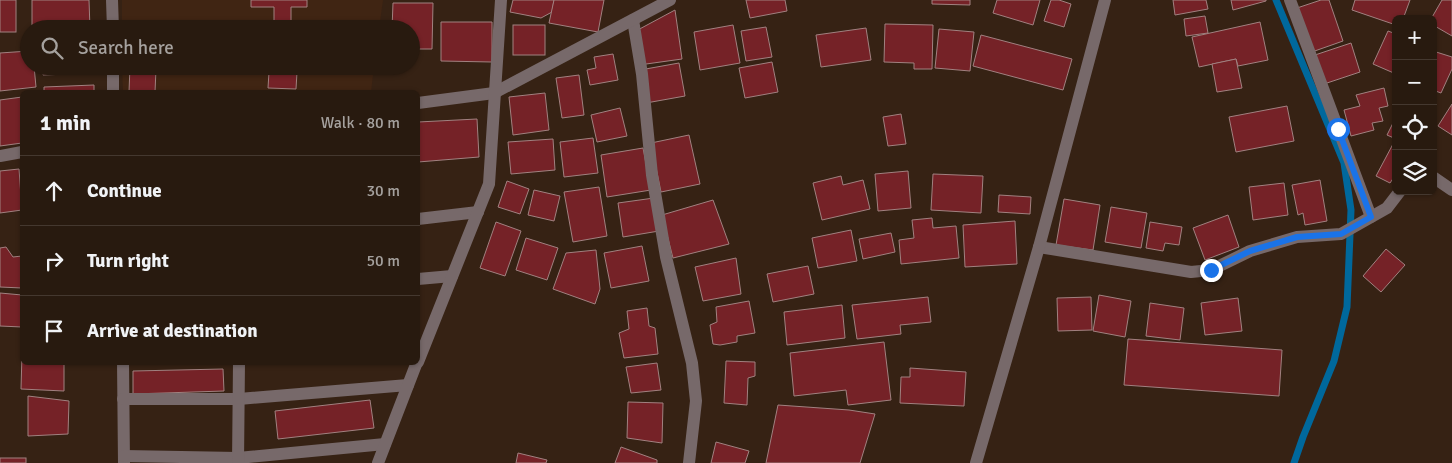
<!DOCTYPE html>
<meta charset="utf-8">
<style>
body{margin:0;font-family:Signika,sans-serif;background:#302318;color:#f1f3f6}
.controls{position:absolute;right:15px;top:15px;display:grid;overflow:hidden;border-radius:8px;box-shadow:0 1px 4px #0004}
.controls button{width:45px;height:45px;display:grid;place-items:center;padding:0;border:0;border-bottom:1px solid #44382f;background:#281a0f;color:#f1f3f6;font:25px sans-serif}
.stop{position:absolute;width:15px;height:15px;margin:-11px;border:4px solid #1a73e8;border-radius:50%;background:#fff}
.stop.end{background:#1a73e8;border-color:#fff;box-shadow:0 1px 5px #0008}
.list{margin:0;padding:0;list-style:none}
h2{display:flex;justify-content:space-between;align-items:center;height:65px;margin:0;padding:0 20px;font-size:21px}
h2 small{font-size:16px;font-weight:400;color:#a5a19e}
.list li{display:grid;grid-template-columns:32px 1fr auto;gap:15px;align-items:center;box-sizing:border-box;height:70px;padding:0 20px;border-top:1px solid #44382f}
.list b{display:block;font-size:19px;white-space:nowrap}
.list em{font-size:16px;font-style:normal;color:#a5a19e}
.icon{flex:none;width:28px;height:28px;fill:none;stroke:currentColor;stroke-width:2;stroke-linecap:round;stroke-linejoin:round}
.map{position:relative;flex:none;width:1452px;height:463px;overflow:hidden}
.search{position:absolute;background:#281a0f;box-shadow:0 1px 4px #0004;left:20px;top:20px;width:400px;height:55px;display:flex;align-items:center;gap:12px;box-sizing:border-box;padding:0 18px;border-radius:28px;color:#a5a19e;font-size:19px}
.panel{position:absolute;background:#281a0f;box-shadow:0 1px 4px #0004;left:20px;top:90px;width:400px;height:275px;border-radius:8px}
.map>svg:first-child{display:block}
.built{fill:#402513}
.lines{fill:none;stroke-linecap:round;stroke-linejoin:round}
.stream{stroke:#00689c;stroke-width:7}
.building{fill:#752227;stroke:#a18180}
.minor{stroke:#77696a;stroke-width:12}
.route{stroke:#1a73e8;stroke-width:6}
</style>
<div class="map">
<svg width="1452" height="463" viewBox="0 0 1452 463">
<rect width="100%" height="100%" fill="#362214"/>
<!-- built -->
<g class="built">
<path d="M122,0H383L379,29H122Z"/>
<path d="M122,66H374L371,92H123Z"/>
</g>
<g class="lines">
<!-- stream -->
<path class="stream" d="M1276,0L1344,163L1351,210L1347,307L1334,361L1303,437L1294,463"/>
</g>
<!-- building -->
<g class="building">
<rect x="0" y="0" width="16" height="32"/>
<path d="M32,0H89L90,29H32Z"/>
<path d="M251,0H307V7H291V29H274V7H251Z"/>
<path d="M513,0H554L552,12L541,18L510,12Z"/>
<path d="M554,0H604L598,32L549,23Z"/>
<path d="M746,0H785L787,11L750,18Z"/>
<path d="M932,0H970V5L932,4Z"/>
<path d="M997,0H1040L1033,25L993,13Z"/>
<path d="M1051,0H1059L1071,4L1064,27L1044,21Z"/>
<path d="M1173,0H1206L1208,9L1175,15Z"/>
<path d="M1231,0H1266V1L1233,10Z"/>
<path d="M1321,0H1329L1343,41L1309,53L1294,9Z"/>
<path d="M1355,0H1410L1403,19H1396V25L1352,10Z"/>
<path d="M1442,0H1452V36L1433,25V19H1431Z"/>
<path d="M393,3H433L432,49H411V29H392Z"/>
<path d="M675,10L682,59L639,65L634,32Z"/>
<path d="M1205,16L1208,33L1186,36L1184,19Z"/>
<path d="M441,22H492V62L441,61Z"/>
<path d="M1260,22L1268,60L1238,66L1236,59L1199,67L1192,37Z"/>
<path d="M885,24L933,25L932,69H914V63L884,62Z"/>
<rect x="513" y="25" width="32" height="30"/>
<path d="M733,25L740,63L700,70L694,32Z"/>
<path d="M766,27L772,57L746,61L741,31Z"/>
<path d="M866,28L871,60L821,67L816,35Z"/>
<path d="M939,29L974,32L970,71L935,68Z"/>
<path d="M1388,31L1396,34V74L1373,64Z"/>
<path d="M981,35L1072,59L1063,90L973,66Z"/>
<path d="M1351,43L1360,72L1324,84L1315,55Z"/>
<path d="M29,51V66H34L36,87L0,91V53Z"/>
<path d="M1433,51L1452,57V69L1441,93L1433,90Z"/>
<path d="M613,54L618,80L590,85L587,70L596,68L594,57Z"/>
<path d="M1236,59L1242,88L1217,92L1212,64Z"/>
<path d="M772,62L778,92L745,98L739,68Z"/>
<path d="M679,63L685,96L646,103L640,70Z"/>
<path d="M43,66H93V73L43,75Z"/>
<path d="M130,66H354V74L297,72L296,89L268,88L269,72L156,69L155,92H129Z"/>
<path d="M579,75L584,115L562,118L556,78Z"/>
<path d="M94,85V92H44V87Z"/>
<path d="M1384,88L1388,106L1379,108L1383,121L1372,123L1374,130L1351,136L1344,110L1360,106L1356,95Z"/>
<path d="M545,93L549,130L513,135L509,97Z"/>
<path d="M22,97V143L0,146V100Z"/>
<path d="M1452,104V135L1438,126Z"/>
<path d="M1287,106L1294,141L1236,152L1229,117Z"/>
<path d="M620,108L627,136L597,142L591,115Z"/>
<path d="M901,114L906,144L888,146L883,117Z"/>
<path d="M1396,117V139L1387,135Z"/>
<path d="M477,119L479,157L418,162V122Z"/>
<path d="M689,135L700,184L661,192L651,143Z"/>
<path d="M593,138L598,173L564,177L560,142Z"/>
<path d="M553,139L555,170L511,174L508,142Z"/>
<path d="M1393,144L1396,146V174L1390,183L1376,176Z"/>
<path d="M643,148L651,190L607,197L601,155Z"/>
<path d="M19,169L22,210L0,213V171Z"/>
<path d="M908,171L911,208L878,211L875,174Z"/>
<path d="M933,174L983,176L981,213L931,210Z"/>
<path d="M841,176L843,185L863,180L870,209L822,220L813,183Z"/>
<path d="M1320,180L1327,221L1305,225L1303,213L1298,215L1292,185Z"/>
<path d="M507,181L529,189L520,214L498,207Z"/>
<path d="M1284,183L1288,215L1253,220L1249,187Z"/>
<path d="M599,187L607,236L573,242L564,192Z"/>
<path d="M534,190L560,196L554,221L528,215Z"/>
<path d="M999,195L1031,197L1030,214L998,212Z"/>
<path d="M654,198L659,231L623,237L618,203Z"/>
<path d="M1064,199L1100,205L1093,250L1056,245Z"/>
<path d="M713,200L729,244L673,258L662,215Z"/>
<path d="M1111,207L1147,213L1141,248L1105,242Z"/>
<path d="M1228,215L1239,247L1205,260L1193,228Z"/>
<path d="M932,218L933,228L956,226L959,258L901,264L899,240L914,238L912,220Z"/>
<path d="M1015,221L1017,264L965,267L963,225Z"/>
<path d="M496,222L521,231L505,276L480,268Z"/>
<path d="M1150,222L1182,227L1179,245L1165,243L1163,251L1146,248Z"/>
<path d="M851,230L857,261L818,268L812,238Z"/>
<path d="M891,233L895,252L863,259L859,239Z"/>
<path d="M526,238L558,248L547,280L516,270Z"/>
<path d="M642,246L649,281L611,288L604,253Z"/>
<path d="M6,247L13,257L22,256V288L0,287V248Z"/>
<path d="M1386,249L1405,265L1381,292L1363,276Z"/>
<path d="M596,250L600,289L595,304L553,289L566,253Z"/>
<path d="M736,258L741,294L703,301L695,267Z"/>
<path d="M808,266L814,294L773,302L767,274Z"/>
<path d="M0,293L22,295V327L0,326Z"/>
<path d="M1099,295L1131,301L1125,337L1093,331Z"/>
<path d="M928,297L931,322L900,325L901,334L857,339L852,305Z"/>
<path d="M1091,297L1092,330L1058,331L1057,298Z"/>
<path d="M1238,298L1242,331L1205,335L1201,303Z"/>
<path d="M749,301L755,333L737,336V342L720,345L713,344L710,325L717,322L716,307Z"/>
<path d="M1150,303L1184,308L1180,340L1146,336Z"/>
<path d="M842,305L845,338L787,345L784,312Z"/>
<path d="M647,308L649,326L655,328L658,354L624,358L619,333L629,329L627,311Z"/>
<path d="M1128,339L1282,350L1279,396L1124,385Z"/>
<path d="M884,342L891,400L848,405L846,390L794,396L790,353Z"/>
<path d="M22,354V362H64V391L21,389Z"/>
<path d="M726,361L755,362V376L748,378L747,405L724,403Z"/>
<path d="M657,363L661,390L631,393L626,367Z"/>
<path d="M910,368L966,372L964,406L900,403L901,377H910Z"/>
<path d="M223,369L224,391L133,394V371Z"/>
<path d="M28,396L69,401L68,434L28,436Z"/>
<path d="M370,400L374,428L278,439L275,411Z"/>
<path d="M628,402L663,403L662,443L627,438Z"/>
<path d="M778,405L849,410L875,414L860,463H766Z"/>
<path d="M716,442L749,451L745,463H711Z"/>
<path d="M621,447L657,460V463H615Z"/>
<path d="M518,453L547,460L546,463H516Z"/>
<rect x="0" y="458" width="26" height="5"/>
</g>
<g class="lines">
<!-- minor -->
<g class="minor">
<path d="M112,0L113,29"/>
<path d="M1290,0L1371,217"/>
<path d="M633,20L642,74L652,175L666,257L692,363L696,401L689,463"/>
<path d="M113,66V92"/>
<path d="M418,103L494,93L670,0"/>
<path d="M0,156L22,152"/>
<path d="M1433,177L1452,190"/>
<path d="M418,219L478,212"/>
<path d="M1039,247L1191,272L1211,270L1250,251L1297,237L1341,234L1387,208L1400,191"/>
<path d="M418,279L452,276"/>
<path d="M123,362L124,463"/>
<path d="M418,362L489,184L501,0"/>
<path d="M123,399H239L408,385"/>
<path d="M124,456L238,458L385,444"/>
<path d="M238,463L239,362"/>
<path d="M378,463L417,362"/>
<path d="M976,463L1039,247L1105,0"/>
</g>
</g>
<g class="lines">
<!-- route -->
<path class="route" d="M1211,270L1250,251L1297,237L1341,234L1371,217L1338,129"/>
</g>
</svg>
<div class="controls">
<button>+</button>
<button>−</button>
<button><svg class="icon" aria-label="locate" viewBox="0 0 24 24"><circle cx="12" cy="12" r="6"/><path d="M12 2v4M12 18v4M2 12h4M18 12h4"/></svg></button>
<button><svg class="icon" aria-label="layers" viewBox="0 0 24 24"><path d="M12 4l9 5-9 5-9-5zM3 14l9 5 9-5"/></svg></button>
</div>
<div class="stop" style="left:1338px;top:129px"></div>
<div class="stop end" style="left:1211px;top:270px"></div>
<div class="search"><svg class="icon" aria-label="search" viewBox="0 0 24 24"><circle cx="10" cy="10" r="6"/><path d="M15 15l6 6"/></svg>Search here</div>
<section class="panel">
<h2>1 min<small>Walk · 80 m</small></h2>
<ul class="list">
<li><svg class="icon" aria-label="ahead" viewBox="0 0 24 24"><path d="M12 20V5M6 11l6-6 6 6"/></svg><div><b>Continue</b></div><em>30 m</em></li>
<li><svg class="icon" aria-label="right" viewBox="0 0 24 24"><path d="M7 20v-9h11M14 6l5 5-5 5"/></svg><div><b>Turn right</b></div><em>50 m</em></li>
<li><svg class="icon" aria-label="arrive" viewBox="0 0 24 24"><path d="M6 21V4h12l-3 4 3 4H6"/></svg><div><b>Arrive at destination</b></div></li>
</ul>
</section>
</div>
